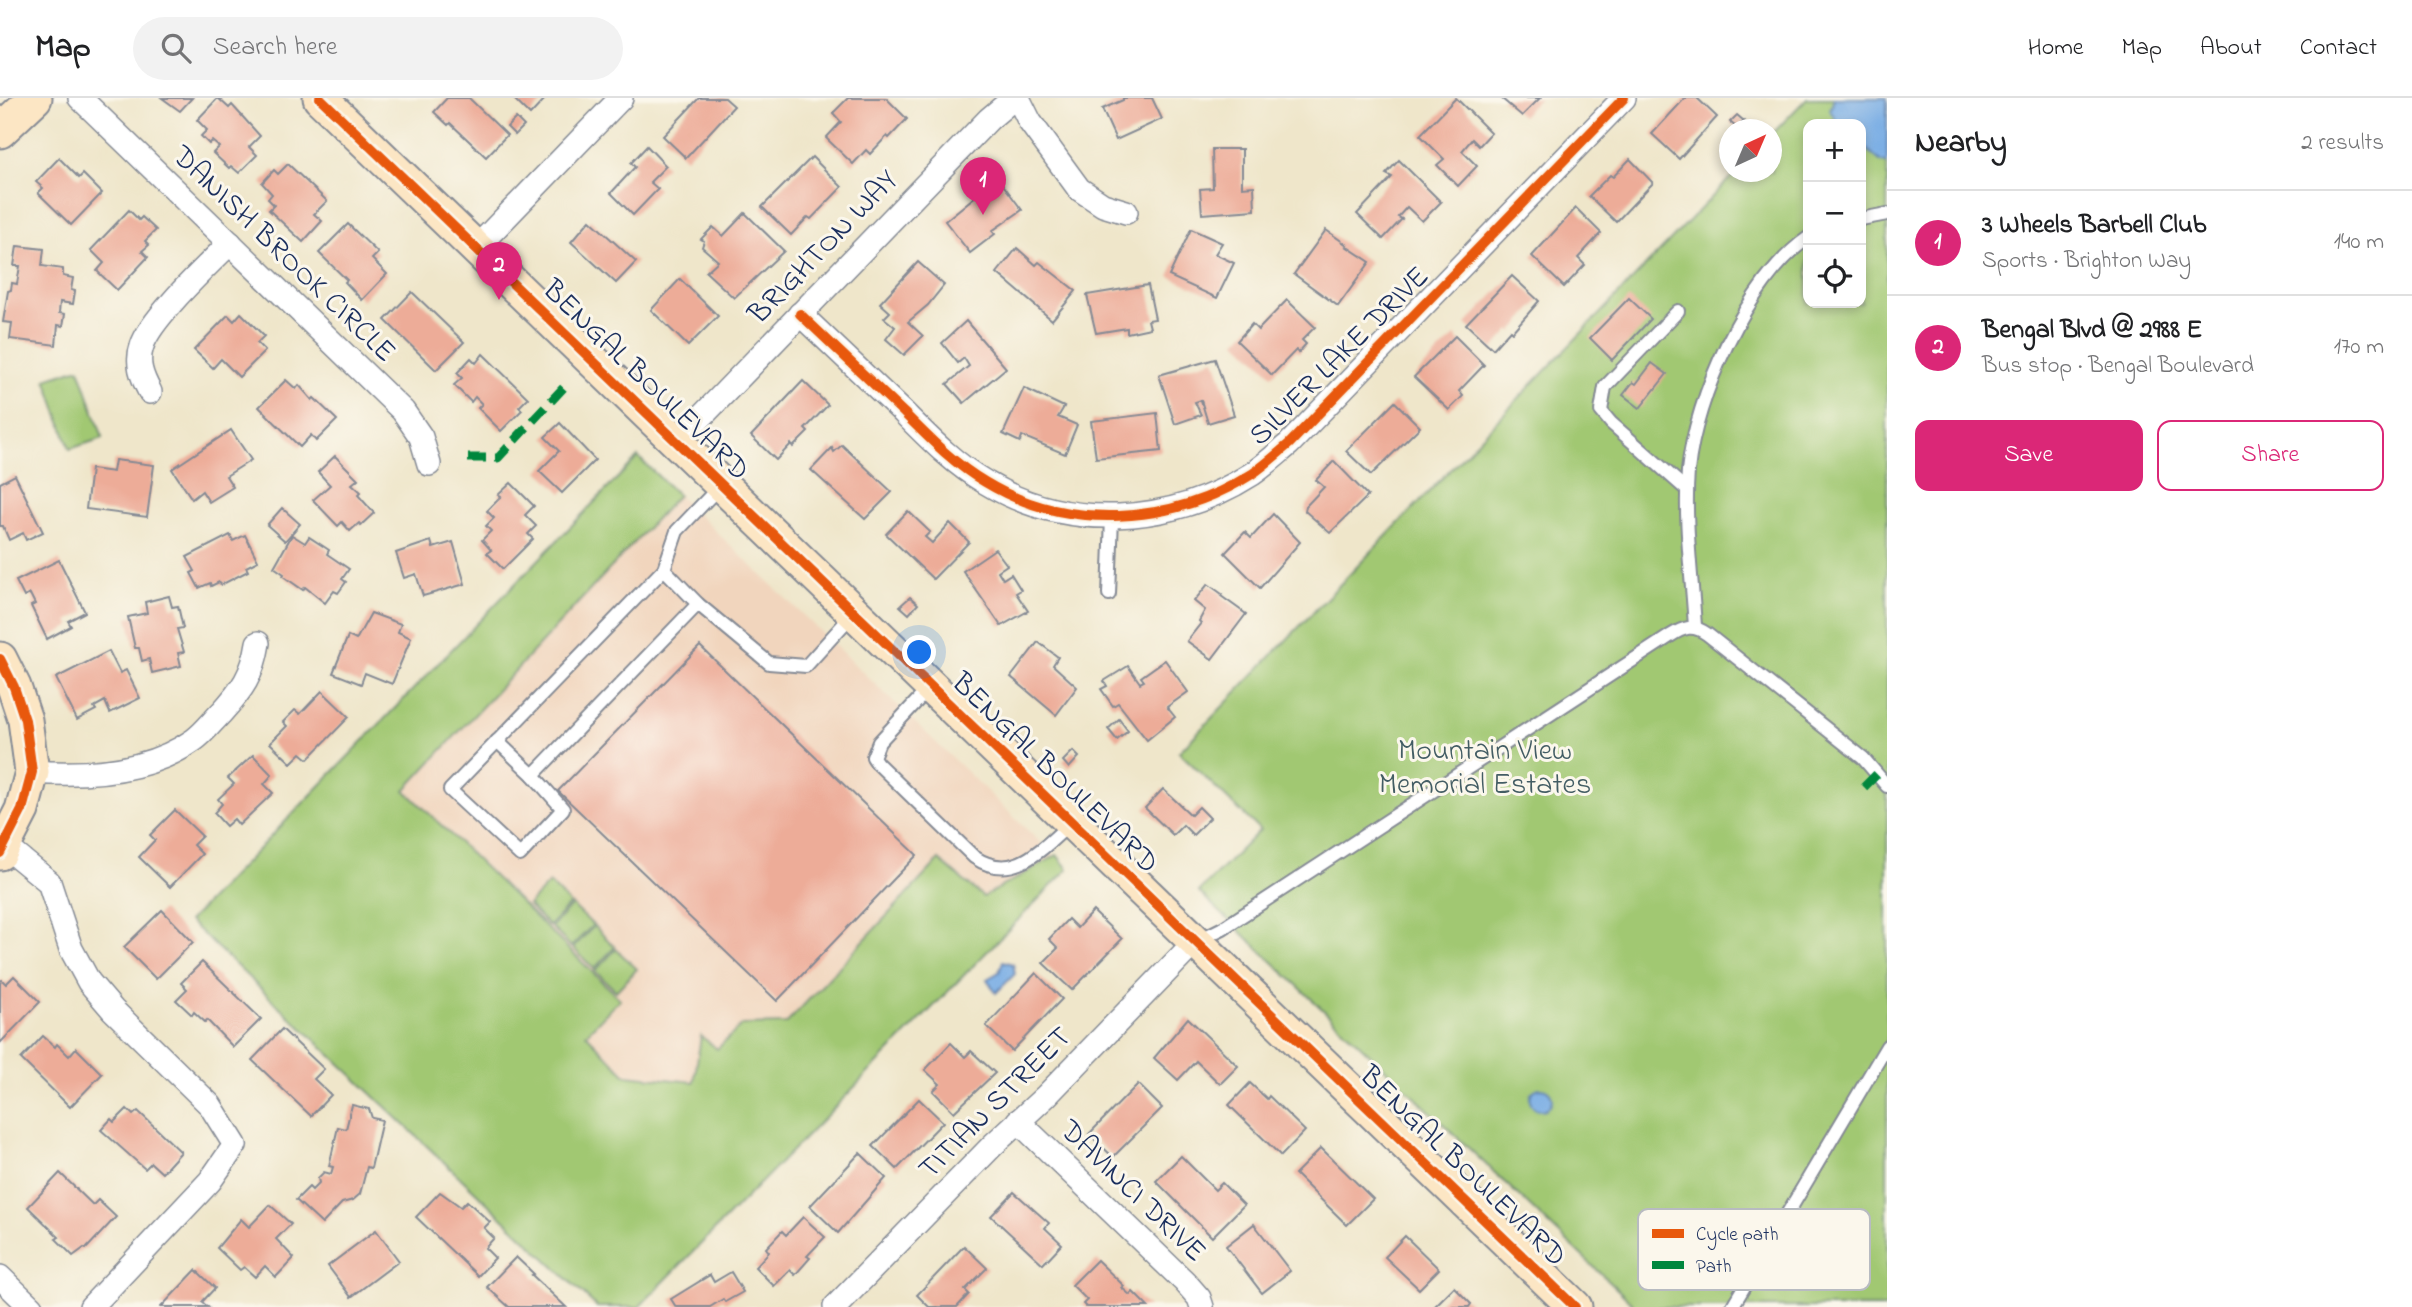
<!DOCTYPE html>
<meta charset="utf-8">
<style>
body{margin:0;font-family:"Indie Flower",sans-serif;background:#f2f2f2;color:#202124}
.controls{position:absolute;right:21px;top:21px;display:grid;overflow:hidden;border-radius:14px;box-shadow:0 4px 10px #0003}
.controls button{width:63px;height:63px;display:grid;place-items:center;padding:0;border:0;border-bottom:2px solid #e0e0e0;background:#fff;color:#202124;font:35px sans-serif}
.compass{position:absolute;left:1719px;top:21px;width:63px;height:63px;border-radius:50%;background:#fff;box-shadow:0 4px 10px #0003;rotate:44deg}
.you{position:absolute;left:920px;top:555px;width:24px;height:24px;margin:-18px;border:5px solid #fff;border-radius:50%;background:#1a73e8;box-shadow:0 0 0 10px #1a73e833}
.badge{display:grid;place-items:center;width:46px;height:46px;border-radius:50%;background:#db2777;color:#fff;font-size:23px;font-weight:700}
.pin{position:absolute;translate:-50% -58px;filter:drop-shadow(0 2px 4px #0008)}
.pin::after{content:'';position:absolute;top:37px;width:24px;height:21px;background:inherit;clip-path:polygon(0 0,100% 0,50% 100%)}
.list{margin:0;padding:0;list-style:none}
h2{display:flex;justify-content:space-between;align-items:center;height:91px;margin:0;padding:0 28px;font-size:30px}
h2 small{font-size:23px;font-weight:400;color:#757577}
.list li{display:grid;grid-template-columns:46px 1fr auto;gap:21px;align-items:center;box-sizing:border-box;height:105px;padding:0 28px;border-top:2px solid #e0e0e0}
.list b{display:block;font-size:26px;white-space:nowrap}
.list p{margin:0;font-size:23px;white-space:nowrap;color:#757577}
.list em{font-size:23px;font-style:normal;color:#757577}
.actions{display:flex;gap:14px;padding:21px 28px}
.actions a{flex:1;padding:16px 0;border:2px solid #db2777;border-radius:14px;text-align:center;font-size:24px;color:#db2777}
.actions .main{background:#db2777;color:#fff}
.icon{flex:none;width:38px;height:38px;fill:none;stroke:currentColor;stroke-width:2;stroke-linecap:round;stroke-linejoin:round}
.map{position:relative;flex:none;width:1887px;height:1209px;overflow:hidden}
header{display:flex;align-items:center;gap:42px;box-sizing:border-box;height:98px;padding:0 35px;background:#fff;border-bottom:2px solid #e0e0e0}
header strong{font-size:33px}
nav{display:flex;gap:38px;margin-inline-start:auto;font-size:24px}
.search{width:490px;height:63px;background:#f2f2f2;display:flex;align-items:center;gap:18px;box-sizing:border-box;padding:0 24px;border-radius:38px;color:#757577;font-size:26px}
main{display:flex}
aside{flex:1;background:#fff}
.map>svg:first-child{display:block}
.built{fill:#f1d5bd}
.green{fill:#a1c872;stroke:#5e7c68;stroke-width:2;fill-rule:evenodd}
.water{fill:#77ace4;stroke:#496ea1;stroke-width:2}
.building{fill:#edac98}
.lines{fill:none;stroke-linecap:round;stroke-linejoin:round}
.lane-casing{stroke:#858a94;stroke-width:16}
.street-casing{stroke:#858a94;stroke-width:26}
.secondary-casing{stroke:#858a94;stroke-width:37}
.lane{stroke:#fff;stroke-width:12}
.street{stroke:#fff;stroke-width:23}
.secondary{stroke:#fce6c4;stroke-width:33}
.quiet{stroke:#00873e;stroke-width:9;stroke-dasharray:18 9;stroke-linecap:butt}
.cycleway-casing{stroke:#fbf7ec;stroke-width:15}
.cycleway{stroke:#e8590c;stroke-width:10}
.labels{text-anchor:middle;stroke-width:6;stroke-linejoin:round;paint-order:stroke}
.street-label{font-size:30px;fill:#1b2f5e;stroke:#fbf7ec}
.park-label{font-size:30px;fill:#435d64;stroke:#fbf7ec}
.key{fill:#fbf7ec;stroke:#b8bbc1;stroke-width:2}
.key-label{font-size:19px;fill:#1b2f5e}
</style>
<header>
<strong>Map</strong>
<div class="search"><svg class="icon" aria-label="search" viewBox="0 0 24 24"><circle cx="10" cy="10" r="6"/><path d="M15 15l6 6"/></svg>Search here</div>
<nav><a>Home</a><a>Map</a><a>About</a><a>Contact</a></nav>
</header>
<main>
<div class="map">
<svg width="1887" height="1209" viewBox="0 0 1887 1209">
<rect width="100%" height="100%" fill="#fbf7ec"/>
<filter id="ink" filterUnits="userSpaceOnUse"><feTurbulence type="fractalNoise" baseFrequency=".0143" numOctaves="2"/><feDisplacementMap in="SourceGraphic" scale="14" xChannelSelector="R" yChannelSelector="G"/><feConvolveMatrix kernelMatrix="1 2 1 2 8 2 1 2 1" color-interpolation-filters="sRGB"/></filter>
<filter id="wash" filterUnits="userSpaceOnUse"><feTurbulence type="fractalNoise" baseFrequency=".00686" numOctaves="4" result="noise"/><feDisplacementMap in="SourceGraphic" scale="28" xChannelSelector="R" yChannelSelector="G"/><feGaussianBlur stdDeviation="1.57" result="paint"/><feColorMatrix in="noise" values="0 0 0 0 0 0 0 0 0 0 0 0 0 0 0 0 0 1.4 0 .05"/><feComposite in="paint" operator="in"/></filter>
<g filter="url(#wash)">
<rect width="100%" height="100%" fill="#efe6ca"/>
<!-- built -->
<path class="built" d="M638,359L1068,771L639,1209H597L189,823Z"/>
<!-- green -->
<g class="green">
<path d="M1807,0H1887V1209H1636L1199,794L1260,732L1179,654L1736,74H1772V36ZM1808,26H1861V205H1808Z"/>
<path d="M79,270L103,340L70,351L46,281Z"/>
<path d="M638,359L678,397L405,692L620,901L586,936L626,977L694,984L701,938L717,951L742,927L786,926L939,762L983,799L1057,757L1068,771L639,1209H597L189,823Z"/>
<path d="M549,785L570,806L549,828L528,807Z"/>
<path d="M572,807L593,827L571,849L551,829Z"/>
<path d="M594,828L615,849L594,871L573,850Z"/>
<path d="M616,851L637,871L616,893L595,873Z"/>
</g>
<!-- water -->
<g class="water">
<path d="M1834,0H1887V65L1881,64L1861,46V26H1838L1830,12Z"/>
<path d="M1003,863L1013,866L1015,876L996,895L987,881L999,874Z"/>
<circle cx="1541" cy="1001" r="11"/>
</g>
<g id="blocks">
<!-- building -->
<g class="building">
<path d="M162,0H192L180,13Z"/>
<path d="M218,0L229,10L232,7L260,38L249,49L257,57L239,75L231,68L229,70L213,55L219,49L212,43L209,46L201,38L207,32L197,22Z"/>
<path d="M447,0H469L507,37L486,59L450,25L448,27L434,14Z"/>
<path d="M513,0H546L530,17Z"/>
<path d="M699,0H725L734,8L686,60L663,38Z"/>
<path d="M848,0H886L907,21L889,40L887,38L870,56L866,52L853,66L826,40L841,24L833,15Z"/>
<path d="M1123,0H1152L1162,21L1116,42L1102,11L1123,2Z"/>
<path d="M1456,0L1491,35L1479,48L1472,41L1462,53L1477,68L1458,88L1437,67L1444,61L1420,37Z"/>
<path d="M1501,0H1540L1522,18Z"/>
<path d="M1685,0H1697L1717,19L1679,61L1652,36Z"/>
<path d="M1737,17L1744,23L1737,30L1730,24Z"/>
<path d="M516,20L524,28L515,37L507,29Z"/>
<path d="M647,48L666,68L650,84L658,91L633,117L611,95L635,69L631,65Z"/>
<path d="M1212,51H1242V89L1254,88L1255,112L1202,116L1200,91L1213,90Z"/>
<path d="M812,59L842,89L811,121L808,119L791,137L762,109Z"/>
<path d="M59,60L79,80L83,76L102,95L71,127L38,95L43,90L36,84Z"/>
<path d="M1630,61L1653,85L1616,124L1589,98L1610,77L1613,79Z"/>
<path d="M1399,62L1441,104L1422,123L1407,109L1398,119L1402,121L1383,141L1357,116L1392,79L1386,76Z"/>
<path d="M288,66L327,103L314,116L322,123L303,144L269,112L274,107L268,101L272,96L262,85L274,72L278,76Z"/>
<path d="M998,80L1022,112L992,133L995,136L970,155L945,123Z"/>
<path d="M1576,110L1601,135L1578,160L1585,167L1564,189L1532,158Z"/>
<path d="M129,112L139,122L142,119L156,132L145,143L149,147L142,153L148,159L117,192L97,173L104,165L91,152Z"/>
<path d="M745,115L784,153L734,200L706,174L718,163L702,149L704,143L701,141L713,129L723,138Z"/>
<path d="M590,122L636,164L616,185L571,144Z"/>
<path d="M348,126L378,155L372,161L387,176L362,202L345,184L347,182L319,155Z"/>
<path d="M1191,131L1222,145L1215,156L1234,165L1217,200L1169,178Z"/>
<path d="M1326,132L1347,147L1346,148L1370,164L1338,208L1294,176Z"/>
<path d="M17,148L44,151L42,168L63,171V178L73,180L71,192L75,193L73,206L60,204L59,215L65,216L63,228L58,227L56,247L10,241L12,225L3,224L8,193L11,192L12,185L17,186L20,168H14Z"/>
<path d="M1017,150L1036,167L1039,164L1076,193L1052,222L997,175Z"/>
<path d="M918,164L944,187L928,207L908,224L923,238L904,257L886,241L895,229L884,220L890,214L880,205Z"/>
<path d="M1512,178L1539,203L1512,234L1510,232L1493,251L1466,226Z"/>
<path d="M680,181L718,218L688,248L651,212Z"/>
<path d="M1148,187L1155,221L1148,222L1150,230L1127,235V230L1096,235L1087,197Z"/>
<path d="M412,194L464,244L436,272L385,222Z"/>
<path d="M1629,200L1651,221L1612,262L1590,240Z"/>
<path d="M1287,202L1315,229L1302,242L1306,246L1298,255L1296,252L1272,277L1237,243L1252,226L1258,232Z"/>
<path d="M241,215L264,238L257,245L265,253L239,279L221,261L213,270L194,252L228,217L234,223Z"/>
<path d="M966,223L1006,270L964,305L947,286L969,268L964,260L958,265L942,245Z"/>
<path d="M1455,238L1484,267L1459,293L1463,298L1449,312L1414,279Z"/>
<path d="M483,256L528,300L519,309L522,312L501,333L478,310L482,306L475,299L471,304L454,287L462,280L457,275L471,260L476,265Z"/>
<path d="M1215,261L1234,317L1208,325L1201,302L1195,304L1201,317L1175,326L1159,277Z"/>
<path d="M1652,265L1667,276L1640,310L1623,297L1633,284L1636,286Z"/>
<path d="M286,282L296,291L299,287L312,302L314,300L337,322L316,343L311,337L300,349L259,309Z"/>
<path d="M803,283L828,307L805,331L808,334L793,349L791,346L776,362L751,338Z"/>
<path d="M1024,290L1064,309L1058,319L1077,327L1065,356L1022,338L1020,344L1003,336Z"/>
<path d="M1395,304L1420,329L1371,377L1346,353Z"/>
<path d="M1157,315L1161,353L1096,360L1091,323Z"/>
<path d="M560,325L595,362L562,395L539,373L559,353L545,339Z"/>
<path d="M231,332L251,362L226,378L233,389L209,404L202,393L192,401L172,371Z"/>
<path d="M842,347L892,394L865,421L811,372L832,350L834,354Z"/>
<path d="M335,358L358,381L352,386L361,394L358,397L374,415L361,427L359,425L350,433L342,424L338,428L313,402L330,387L318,374Z"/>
<path d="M115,362L154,367L147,419L86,411L91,371L113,374Z"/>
<path d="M1334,363L1368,398L1330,435L1305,413L1306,408L1324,389L1316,382Z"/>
<path d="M15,377L43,434L26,442L23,435L9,442L3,428H0V385Z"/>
<path d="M511,385L534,408L525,417L536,428L528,436L533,441L503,471L487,455L491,452L482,442L491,433L486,428L494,420L487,413L501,399L498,397Z"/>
<path d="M282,410L300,426L285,443L267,427Z"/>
<path d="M908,413L930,434L925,439L932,445L950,425L969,444L933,481L886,436Z"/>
<path d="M1273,416L1300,444L1260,490L1225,455L1245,434L1251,440Z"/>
<path d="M230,437L233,443L245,437L258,463L246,469L248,473L221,487L219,484L211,488L210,485L199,490L191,475L195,473L187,459Z"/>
<path d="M292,437L305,445L309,439L329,452L327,456L349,471L342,481L346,484L338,495L334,493L325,505L305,489L303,492L283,478L284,476L274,469Z"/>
<path d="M431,443L433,450L453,444L465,486L423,498L416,476L404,480L396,455Z"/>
<path d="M995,451L1007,467L998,473L1003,481L1011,476L1021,492L1016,495L1028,513L1001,528L963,473Z"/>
<path d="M59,462L85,514L68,523L71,528L47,541L31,508L35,506L30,496L24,499L16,483Z"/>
<path d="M1208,486L1222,496L1221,498L1246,516L1212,561L1187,543L1201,525L1199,523L1205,512L1194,503Z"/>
<path d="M169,498L172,509L178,508L183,530L177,531L184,554L178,555L181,568L152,575L149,561L142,563L139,550H135L128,519L147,515L145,504Z"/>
<path d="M910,499L918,506L909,516L900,508Z"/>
<path d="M371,515L401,526L398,534L411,540L392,586L365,575L361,586L333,575L348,538L356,542Z"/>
<path d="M1038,544L1058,559L1053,567L1077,589L1056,617L1011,579Z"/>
<path d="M700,548L917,757L777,903L558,693Z"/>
<path d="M109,553L120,575L126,572L140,600L110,615L105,603L94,609L96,612L77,622L56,580Z"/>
<path d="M1165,562L1188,594L1167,609L1175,619L1147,642L1118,605L1113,608L1101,591L1107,588L1104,583L1128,568L1140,585L1144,583L1141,579Z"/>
<path d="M322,593L349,619L308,661L301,655L291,665L270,645L287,628L283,624L295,612L300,616Z"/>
<path d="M1119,621L1128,633L1117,642L1108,631Z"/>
<path d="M1073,653L1079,659L1069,670L1063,663Z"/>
<path d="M253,657L272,677L264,686L273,695L239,727L234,721L226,728L214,715L222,706L218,701L234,686L228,680Z"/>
<path d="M1163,691L1191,717L1199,709L1210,720L1193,737L1183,727L1173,737L1145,710Z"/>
<path d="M175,712L202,738L193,747L202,756L170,789L139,759L155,742L150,737Z"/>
<path d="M162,812L193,844L156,881L124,849Z"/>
<path d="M1093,813L1122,841L1072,892L1043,865L1058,850L1049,841L1068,821L1077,830Z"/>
<path d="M202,864L261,921L233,949L207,922L205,924L194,914L192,917L176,902L187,891L181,885Z"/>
<path d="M1036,875L1062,901L1012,953L986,928Z"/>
<path d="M14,878L40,904L0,945V883L2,882L6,886Z"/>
<path d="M1188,920L1238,968L1220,986L1196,963L1178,982L1154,960Z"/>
<path d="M282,931L324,971L314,981L331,997L311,1018L252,962Z"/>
<path d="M43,938L55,949L57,946L69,958L76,950L102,976L70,1009L21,961Z"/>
<path d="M951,945L965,959L971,953L995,975L954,1014L933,993L940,986L925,972Z"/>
<path d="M1250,985L1267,1001L1269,998L1305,1033L1281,1058L1229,1007Z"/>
<path d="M1138,986L1162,1010L1113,1059L1089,1036Z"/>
<path d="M919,1001L943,1024L897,1071L873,1048Z"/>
<path d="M352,1007L369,1011L372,1020L382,1022L371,1070L367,1069L360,1096L353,1102L342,1105L322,1126L296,1102L309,1089L312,1092L319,1085L318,1080L324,1074L331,1076L333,1069L329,1068L338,1029L346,1031Z"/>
<path d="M127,1011L133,1017L138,1013L181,1054L162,1075L151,1065L145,1071L101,1032L111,1021L114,1024Z"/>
<path d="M1321,1050L1373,1101L1347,1127L1295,1076Z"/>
<path d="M860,1055L886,1080L838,1135L810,1108Z"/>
<path d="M1181,1058L1215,1092L1222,1085L1244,1107L1212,1139L1156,1083Z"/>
<path d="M60,1075L93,1107L98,1102L116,1119L86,1151L84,1150L73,1158L56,1141L59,1139L28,1109Z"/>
<path d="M440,1094L461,1109L467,1103L490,1124L484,1130L494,1140L485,1150L495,1160L478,1178L416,1119Z"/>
<path d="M1014,1094L1049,1125L1045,1130L1062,1146L1043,1166L991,1118Z"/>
<path d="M270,1107L291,1126L276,1141L294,1160L276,1179L265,1168L255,1179L244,1169L240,1172L217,1150L241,1121L249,1129Z"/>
<path d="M803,1119L825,1139L807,1158L810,1160L795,1177L790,1172L774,1188L755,1169L769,1154L766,1150L782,1133L786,1137Z"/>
<path d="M1254,1126L1290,1173L1262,1195L1226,1148Z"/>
<path d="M376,1132L399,1163L351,1199L328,1168Z"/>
<path d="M1405,1138L1439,1171L1419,1191L1385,1159Z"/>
<path d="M964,1148L987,1170L965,1192L969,1196L957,1209H929L917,1197Z"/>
<path d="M516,1159L534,1176L532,1177L566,1209H509L487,1189Z"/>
<path d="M1097,1162L1124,1188L1122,1190L1130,1197L1133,1194L1148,1209H1086L1083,1206L1087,1202L1072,1187Z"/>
<path d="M196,1172L215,1190L202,1204L208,1209H161Z"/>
<path d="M731,1174L743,1194L725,1204L723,1201L710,1209H676L671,1201L710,1177L714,1184Z"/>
<path d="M1454,1189L1471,1206L1469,1209H1434Z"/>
</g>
</g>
</g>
<g filter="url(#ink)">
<use href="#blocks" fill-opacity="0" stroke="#858a94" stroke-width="2"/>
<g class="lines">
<!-- lane casing -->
<g class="lane-casing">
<g id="lane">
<path d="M1861,121L1887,116"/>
<path d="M1678,213L1605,289L1601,313L1611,325L1687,392"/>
<path d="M664,471L698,506L769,565L806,568L853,516"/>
<path d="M1109,496L1112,420"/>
<path d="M698,506L533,677L563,711L520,757L450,692L664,471L677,433L721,387"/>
<path d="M1695,529C1692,478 1684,424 1688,373C1695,300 1747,182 1808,140"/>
<path d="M931,588L879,644L873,659L877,665L974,759C1014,786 1042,750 1071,725"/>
<path d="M497,643L533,677"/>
<path d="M1197,843L1223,830L1670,538C1684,529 1693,526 1707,536L1863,660L1887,688"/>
<path d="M1732,1209L1887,948"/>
</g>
</g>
<!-- street casing -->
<g class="street-casing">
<g id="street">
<path d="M80,0L403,313L421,339L429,366"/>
<path d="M1018,0L1030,24L1079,91L1103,107L1126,114"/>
<path d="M476,150L621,0"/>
<path d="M800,216C835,249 869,282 904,315C929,340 954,366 985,384C1067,434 1172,427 1252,376C1265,367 1277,356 1289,346L1624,0"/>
<path d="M150,294C142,279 136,265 142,248C150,221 208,167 230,145"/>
<path d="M678,343L989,21L1014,0"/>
<path d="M32,674C85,678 149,674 194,642C204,635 212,624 221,615C242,592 253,577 258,545"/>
<path d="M5,748L49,784L71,851L89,884L113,912L210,1007L235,1047L210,1083L91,1209"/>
<path d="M1018,1023L1185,1184L1199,1200L1202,1209"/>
<path d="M0,1179L31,1209"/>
<path d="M835,1209L994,1046L1046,998L1196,843"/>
</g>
</g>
<!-- secondary casing -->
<g class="secondary-casing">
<g id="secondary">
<path d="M320,0L1575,1209"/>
<path d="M0,33L35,0"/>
<path d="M0,561L14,589L25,622L32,674L22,712L0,755"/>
</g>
</g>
<!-- lane -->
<use href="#lane" class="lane"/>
<!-- street -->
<use href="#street" class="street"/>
<!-- secondary -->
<use href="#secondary" class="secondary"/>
<!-- quiet -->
<g class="quiet">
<path d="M468,360H498L565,288"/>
<path d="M1864,689L1878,675"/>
</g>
<!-- cycleway casing -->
<g class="cycleway-casing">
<g id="cycleway">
<path d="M320,0L1575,1209"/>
<path d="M800,216C835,249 869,282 904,315C929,340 954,366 985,384C1067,434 1172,427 1252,376C1265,367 1277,356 1289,346L1624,0"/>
<path d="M0,561L14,589L25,622L32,674L22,712L0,755"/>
</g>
</g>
<!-- cycleway -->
<use href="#cycleway" class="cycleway"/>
</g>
</g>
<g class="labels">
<!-- street labels -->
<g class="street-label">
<text transform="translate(822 148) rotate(-46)" y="10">BRIGHTON WAY</text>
<text transform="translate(285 155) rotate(44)" y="10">DANISH BROOK CIRCLE</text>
<text transform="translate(1338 257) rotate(-45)" y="10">SILVER LAKE DRIVE</text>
<text transform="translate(647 281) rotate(44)" y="10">BENGAL BOULEVARD</text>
<text transform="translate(1056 674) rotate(44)" y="10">BENGAL BOULEVARD</text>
<text transform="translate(994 1004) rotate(-45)" y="10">TITIAN STREET</text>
<text transform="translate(1464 1067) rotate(44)" y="10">BENGAL BOULEVARD</text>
<text transform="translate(1134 1092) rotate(44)" y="10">DAVINCI DRIVE</text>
</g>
<!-- park labels -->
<g class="park-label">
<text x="1485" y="661">Mountain View<tspan x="1485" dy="34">Memorial Estates</tspan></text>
</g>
</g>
<!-- legend -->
<rect x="1638" y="1111" width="232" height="81" rx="10" class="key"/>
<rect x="1652" y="1131" width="32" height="9" fill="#e8590c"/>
<rect x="1652" y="1163" width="32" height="8" fill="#00873e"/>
<g class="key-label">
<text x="1696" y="1142">Cycle path</text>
<text x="1696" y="1174">Path</text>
</g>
</svg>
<div class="controls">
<button>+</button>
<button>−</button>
<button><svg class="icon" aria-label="locate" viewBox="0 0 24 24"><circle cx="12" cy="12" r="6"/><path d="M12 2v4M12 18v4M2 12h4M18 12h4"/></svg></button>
</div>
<svg class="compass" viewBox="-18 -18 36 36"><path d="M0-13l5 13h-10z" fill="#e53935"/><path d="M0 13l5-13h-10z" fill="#757577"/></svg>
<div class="you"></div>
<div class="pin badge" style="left:983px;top:117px">1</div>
<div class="pin badge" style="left:499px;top:202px">2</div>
</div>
<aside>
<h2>Nearby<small>2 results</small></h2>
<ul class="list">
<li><span class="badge">1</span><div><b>3 Wheels Barbell Club</b><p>Sports · Brighton Way</p></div><em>140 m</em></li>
<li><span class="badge">2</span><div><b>Bengal Blvd @ 2988 E</b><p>Bus stop · Bengal Boulevard</p></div><em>170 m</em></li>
</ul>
<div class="actions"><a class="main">Save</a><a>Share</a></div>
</aside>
</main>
